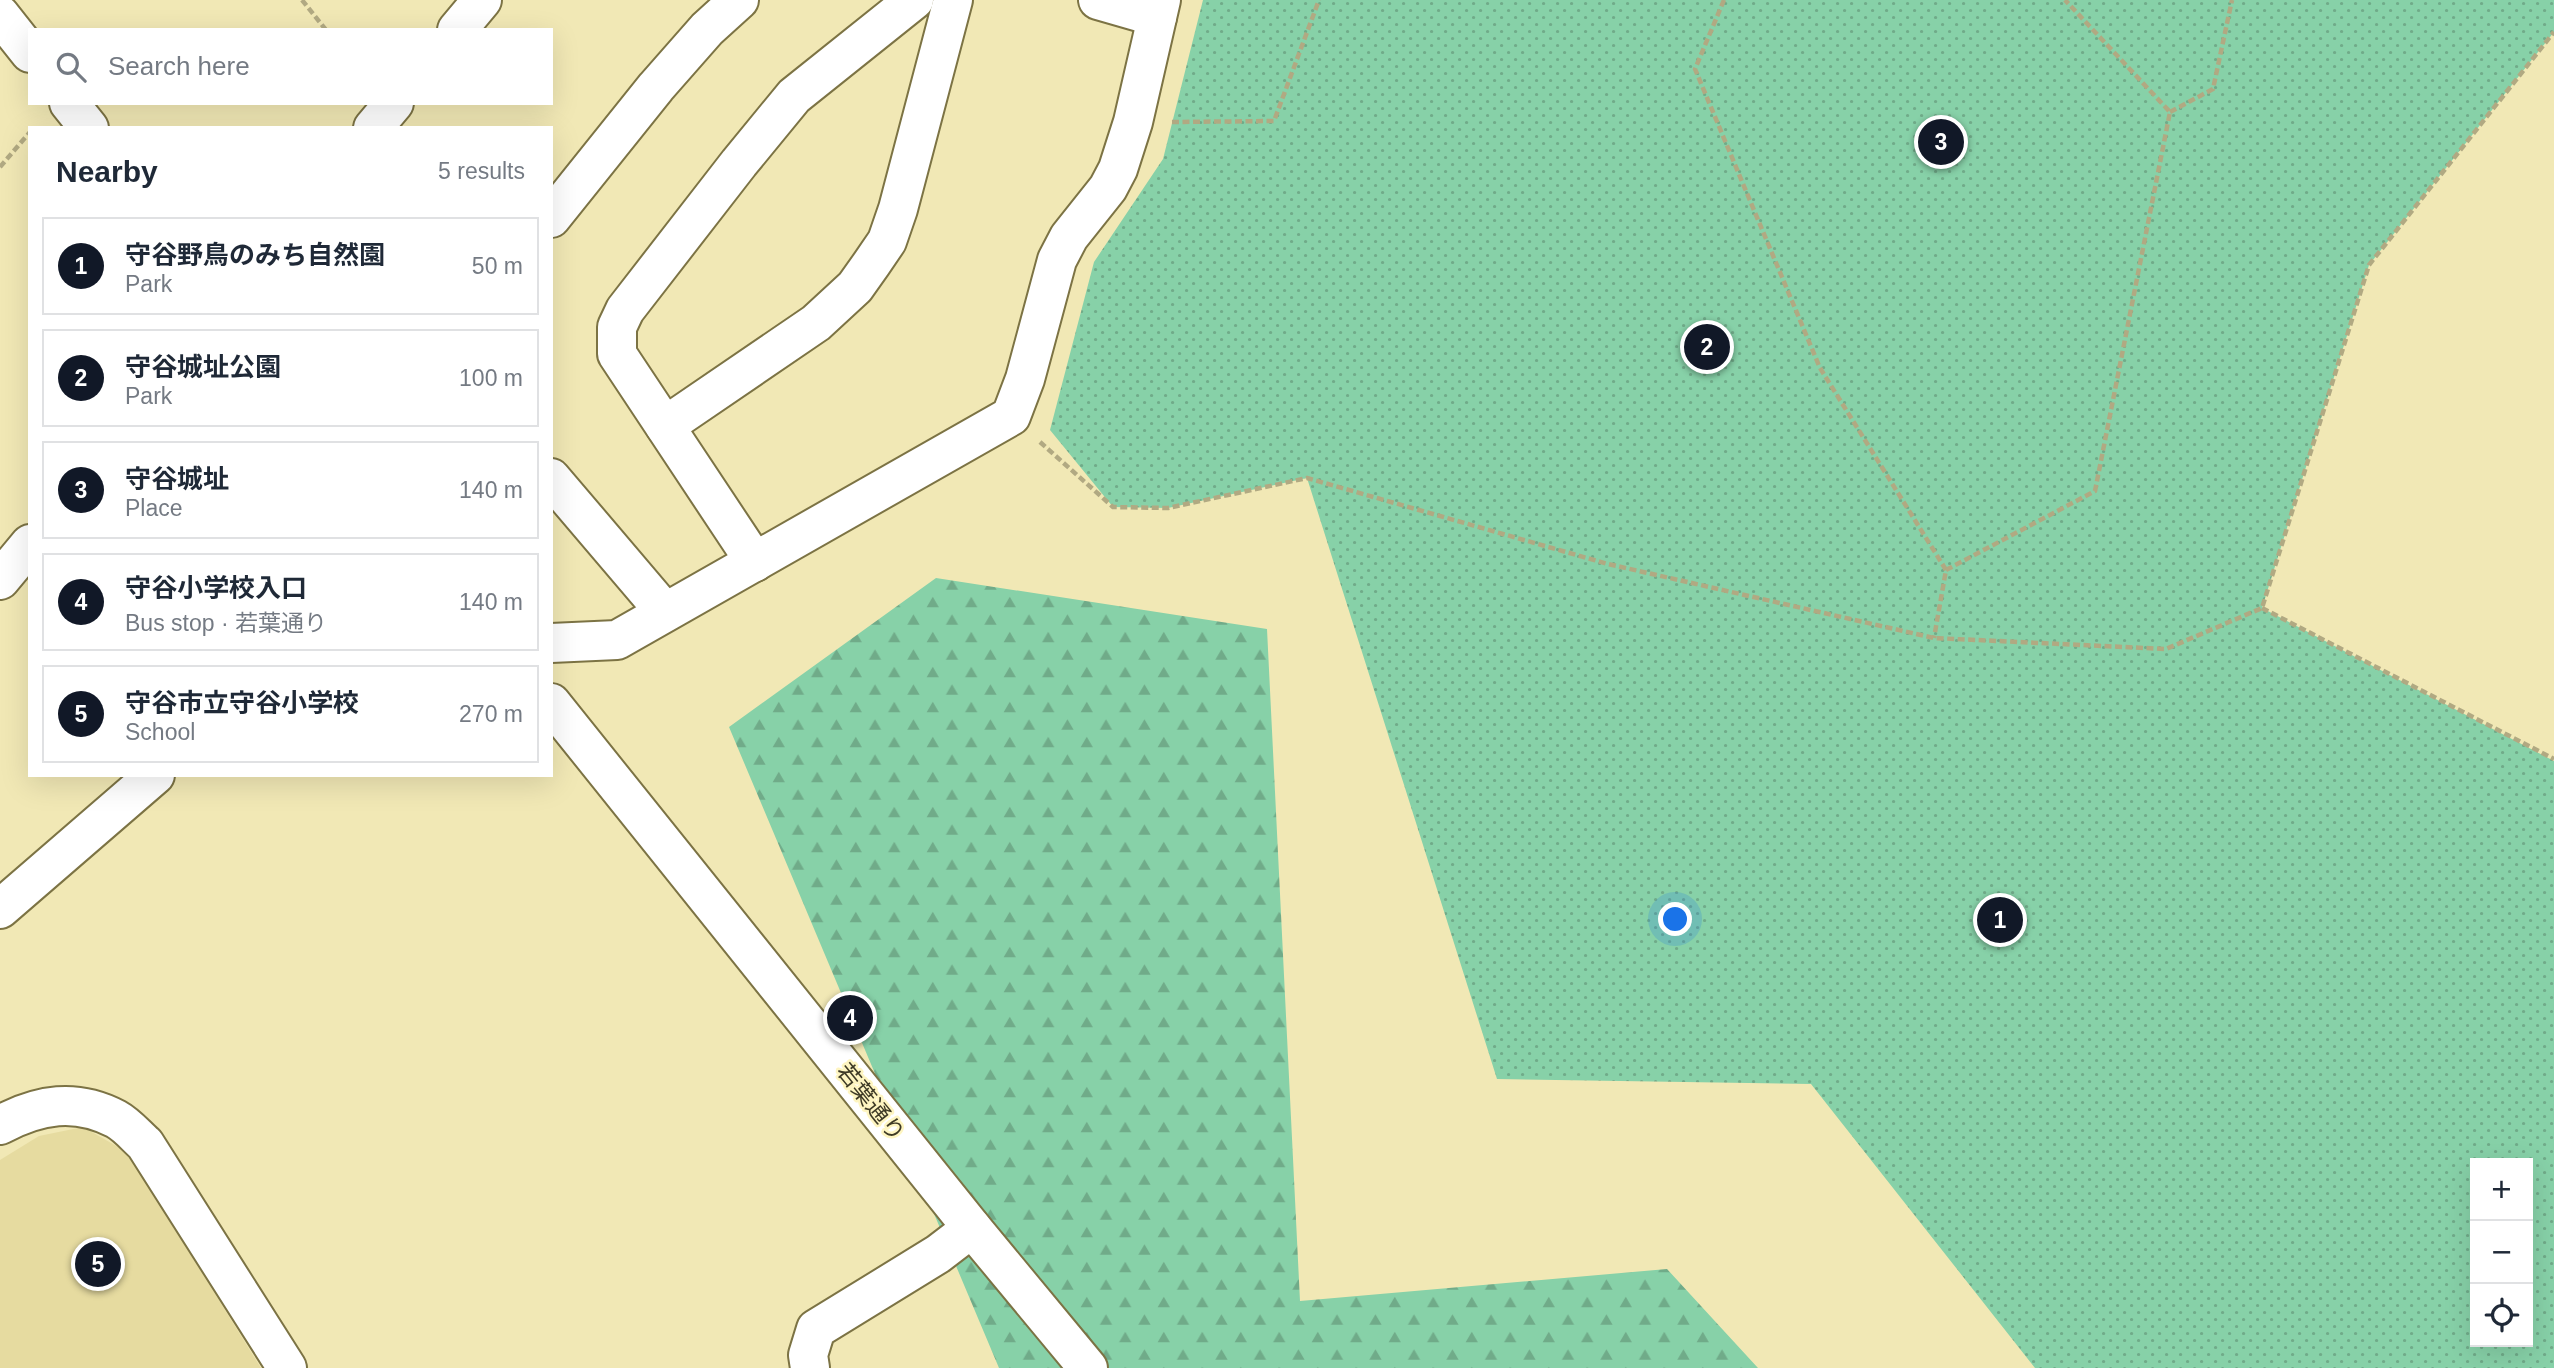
<!DOCTYPE html>
<meta charset="utf-8">
<style>
body{margin:0;font-family:Helvetica,"Noto Sans JP",sans-serif;background:#f2f2f3;color:#1f2937}
.controls{position:absolute;right:21px;bottom:21px;display:grid;overflow:hidden;border-radius:0px;box-shadow:0 7px 28px #0002}
.controls button{width:63px;height:63px;display:grid;place-items:center;padding:0;border:0;border-bottom:2px solid #e0e1e3;background:#fff;color:#1f2937;font:35px sans-serif}
.you{position:absolute;left:1676px;top:920px;width:24px;height:24px;margin:-18px;border:5px solid #fff;border-radius:50%;background:#1a73e8;box-shadow:0 0 0 10px #1a73e833}
.badge{display:grid;place-items:center;width:46px;height:46px;border-radius:50%;background:#111827;color:#fff;font-size:23px;font-weight:700}
.pin{position:absolute;translate:-50% -50%;border:4px solid #fff;box-shadow:0 2px 7px #0006}
.list{margin:0;padding:0;list-style:none}
h2{display:flex;justify-content:space-between;align-items:center;height:91px;margin:0;padding:0 28px;font-size:30px}
h2 small{font-size:23px;font-weight:400;color:#747a83}
.list li{display:grid;grid-template-columns:46px 1fr auto;gap:21px;align-items:center;box-sizing:border-box;height:98px;margin:0 14px 14px;padding:0 14px;border:2px solid #e0e1e3;border-radius:0px}
.list b{display:block;font-size:26px;white-space:nowrap}
.list p{margin:0;font-size:23px;white-space:nowrap;color:#747a83}
.list em{font-size:23px;font-style:normal;color:#747a83}
.icon{flex:none;width:38px;height:38px;fill:none;stroke:currentColor;stroke-width:2;stroke-linecap:round;stroke-linejoin:round}
.map{position:relative;flex:none;width:2554px;height:1368px;overflow:hidden}
.search{position:absolute;background:#fff;box-shadow:0 7px 28px #0002;left:28px;top:28px;width:525px;height:77px;display:flex;align-items:center;gap:18px;box-sizing:border-box;padding:0 24px;border-radius:0px;color:#747a83;font-size:26px}
.panel{position:absolute;background:#fff;box-shadow:0 7px 28px #0002;left:28px;top:126px;width:525px;height:651px;border-radius:0px}
.map>svg:first-child{display:block}
.built{fill:#e6dba0}
.green{fill:url(#green-dots);fill-rule:evenodd}
.forest{fill:url(#forest-firs)}
.lines{fill:none;stroke-linecap:round;stroke-linejoin:round}
.minor-casing{stroke:#7c7344;stroke-width:42}
.path{stroke:#b1a982;stroke-width:4.5;stroke-dasharray:7 3.5;stroke-linecap:butt}
.minor{stroke:#fff;stroke-width:38}
.labels{text-anchor:middle;stroke-width:5;stroke-linejoin:round;paint-order:stroke}
.street-label{font-size:23px;fill:#3e3a26;stroke:#fef5c1}
</style>
<div class="map">
<svg width="2554" height="1368" viewBox="0 0 2554 1368">
<defs>
<pattern id="green-dots" width="8" height="8" patternUnits="userSpaceOnUse" patternTransform="scale(1.75)"><rect width="8" height="8" fill="#87d1a8"/><path d="M2 2h.1M6 6h.1" fill="none" stroke="#70ab89" stroke-width="1.8" stroke-linecap="round"/></pattern>
<pattern id="forest-firs" width="22" height="20" patternUnits="userSpaceOnUse" patternTransform="scale(1.75)"><rect width="22" height="20" fill="#87d1a8"/><path d="M5 1l3.5 6h-7zM16 11l3.5 6h-7z" fill="#70ab89"/></pattern>
</defs>
<rect width="100%" height="100%" fill="#f1e8b5"/>
<!-- built -->
<path class="built" d="M83,1127L127,1152L261,1368H0V1160L39,1136Z"/>
<!-- green -->
<path class="green" d="M1203,0H2554V32L2369,265L2262,608L2554,761V1368H2035L1811,1084L1497,1079L1307,478L1168,508L1113,507L1050,430L1094,262L1163,159ZM2475,1163H2528V1342H2475Z"/>
<!-- forest -->
<path class="forest" d="M936,578L1267,629L1300,1301L1667,1269L1758,1368H999L729,727Z"/>
<g class="lines">
<!-- minor casing -->
<g class="minor-casing">
<g id="minor">
<path d="M1098,0L1157,17"/>
<path d="M0,15L30,53"/>
<path d="M457,30L482,0"/>
<path d="M69,103L89,128"/>
<path d="M373,128L394,103"/>
<path d="M551,218L656,87L707,29L739,0"/>
<path d="M665,426L816,323L855,287L872,263L887,241L898,209L953,0"/>
<path d="M551,478L665,612"/>
<path d="M755,562L617,354V327L625,310L739,163L794,96L914,0"/>
<path d="M0,580L30,544"/>
<path d="M551,643L617,640L1011,416L1025,379L1057,260L1069,237L1108,188L1118,169L1133,122L1161,0"/>
<path d="M551,703L972,1228L1088,1368"/>
<path d="M0,909L155,775"/>
<path d="M0,1125C39,1104 76,1098 116,1119C127,1125 136,1136 145,1144L287,1368"/>
<path d="M810,1368L808,1355L816,1329L938,1254L972,1228"/>
</g>
</g>
<!-- path -->
<g class="path">
<path d="M302,0L326,30"/>
<path d="M1724,0L1695,69L1820,368L1946,570L1934,638"/>
<path d="M2170,112L2213,89L2232,0"/>
<path d="M1172,122L1274,121L1319,0"/>
<path d="M0,167L30,132"/>
<path d="M1040,442L1113,507L1168,508L1307,478L1608,564L1934,638L2166,649L2262,608L2369,265L2554,32"/>
<path d="M1946,570L2095,491L2170,112L2065,0"/>
<path d="M2262,608L2554,759"/>
</g>
<!-- minor -->
<use href="#minor" class="minor"/>
</g>
<g class="labels">
<!-- street labels -->
<g class="street-label">
<text transform="translate(871 1102) rotate(51)" y="8">若葉通り</text>
</g>
</g>
</svg>
<div class="controls">
<button>+</button>
<button>−</button>
<button><svg class="icon" aria-label="locate" viewBox="0 0 24 24"><circle cx="12" cy="12" r="6"/><path d="M12 2v4M12 18v4M2 12h4M18 12h4"/></svg></button>
</div>
<div class="you"></div>
<div class="pin badge" style="left:2000px;top:920px">1</div>
<div class="pin badge" style="left:1707px;top:347px">2</div>
<div class="pin badge" style="left:1941px;top:142px">3</div>
<div class="pin badge" style="left:850px;top:1018px">4</div>
<div class="pin badge" style="left:98px;top:1264px">5</div>
<div class="search"><svg class="icon" aria-label="search" viewBox="0 0 24 24"><circle cx="10" cy="10" r="6"/><path d="M15 15l6 6"/></svg>Search here</div>
<section class="panel">
<h2>Nearby<small>5 results</small></h2>
<ul class="list">
<li><span class="badge">1</span><div><b>守谷野鳥のみち自然園</b><p>Park</p></div><em>50 m</em></li>
<li><span class="badge">2</span><div><b>守谷城址公園</b><p>Park</p></div><em>100 m</em></li>
<li><span class="badge">3</span><div><b>守谷城址</b><p>Place</p></div><em>140 m</em></li>
<li><span class="badge">4</span><div><b>守谷小学校入口</b><p>Bus stop · 若葉通り</p></div><em>140 m</em></li>
<li><span class="badge">5</span><div><b>守谷市立守谷小学校</b><p>School</p></div><em>270 m</em></li>
</ul>
</section>
</div>
